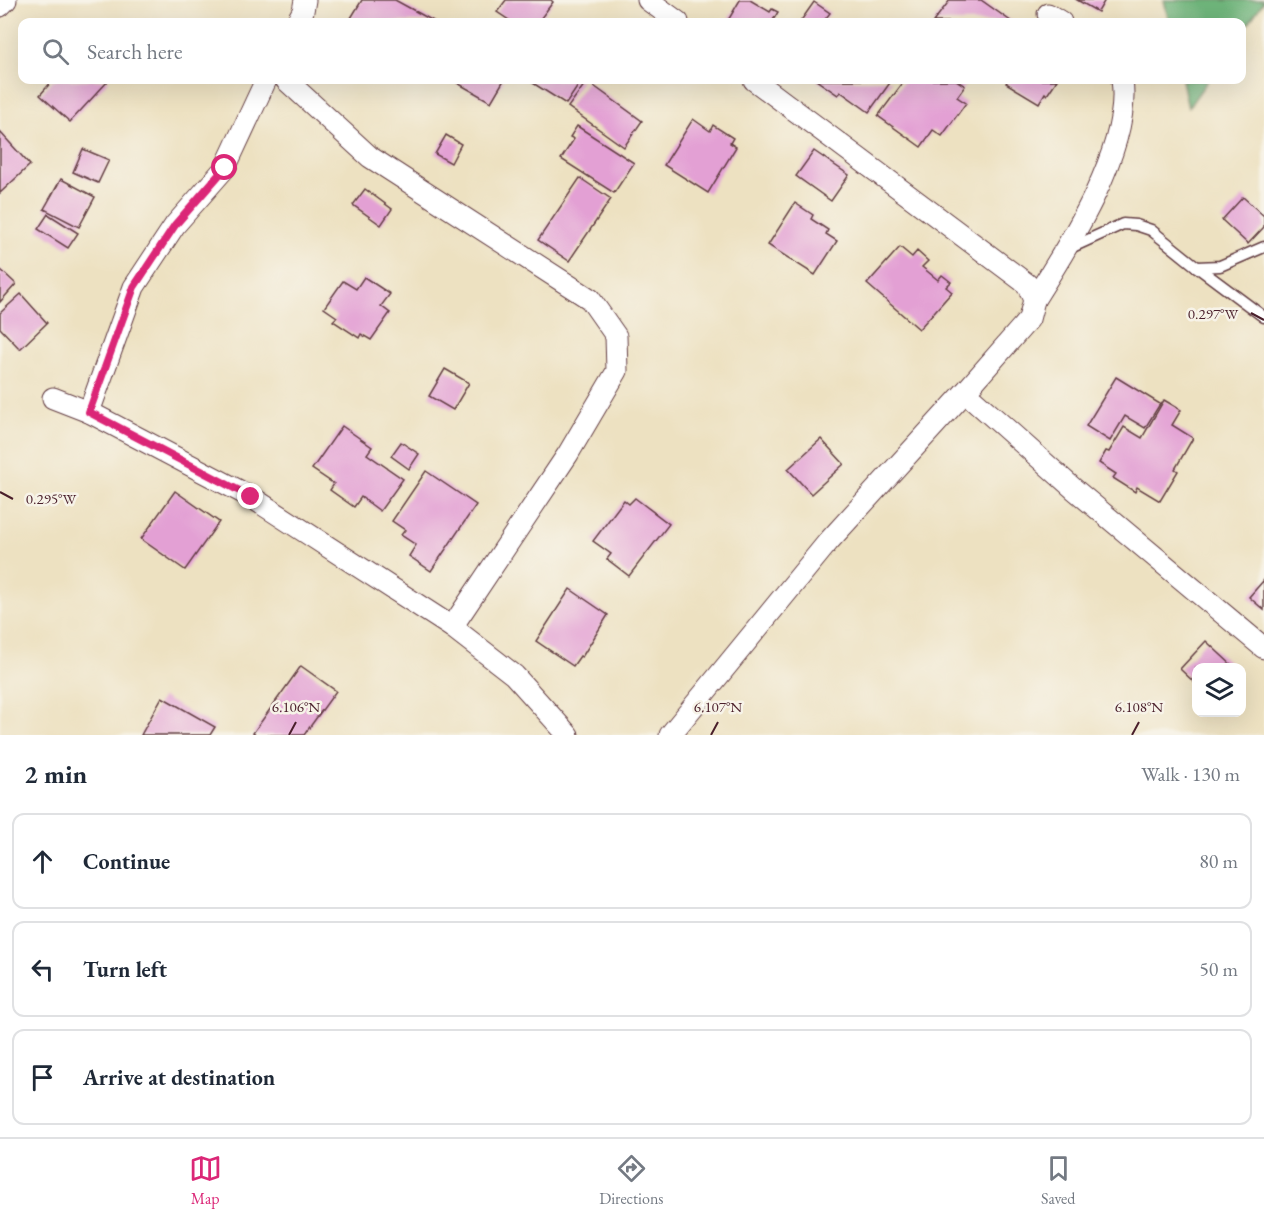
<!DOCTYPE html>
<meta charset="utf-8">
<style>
body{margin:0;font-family:"EB Garamond",serif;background:#f2f2f3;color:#1f2937}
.controls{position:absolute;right:18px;bottom:18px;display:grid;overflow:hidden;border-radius:12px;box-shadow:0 6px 24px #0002}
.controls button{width:54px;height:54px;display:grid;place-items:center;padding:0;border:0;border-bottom:2px solid #e0e1e3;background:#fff;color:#1f2937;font:30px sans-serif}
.stop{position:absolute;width:18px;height:18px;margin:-14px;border:4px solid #db2777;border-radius:50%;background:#fff}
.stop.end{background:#db2777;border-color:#fff;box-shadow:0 2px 6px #0008}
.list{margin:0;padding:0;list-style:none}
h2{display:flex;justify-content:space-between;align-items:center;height:78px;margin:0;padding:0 24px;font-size:26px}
h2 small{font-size:20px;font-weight:400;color:#747a83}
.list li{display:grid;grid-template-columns:39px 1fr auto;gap:18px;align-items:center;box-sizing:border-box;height:96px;margin:0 12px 12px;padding:0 12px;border:2px solid #e0e1e3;border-radius:12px}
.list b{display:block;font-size:22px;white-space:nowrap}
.list em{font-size:20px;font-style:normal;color:#747a83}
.icon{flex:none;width:33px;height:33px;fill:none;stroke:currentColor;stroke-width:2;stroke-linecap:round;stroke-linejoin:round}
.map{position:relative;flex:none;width:1264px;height:735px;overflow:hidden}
.search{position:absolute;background:#fff;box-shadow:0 6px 24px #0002;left:18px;right:18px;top:18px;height:66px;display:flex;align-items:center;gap:15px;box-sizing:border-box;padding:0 21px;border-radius:12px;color:#747a83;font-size:22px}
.sheet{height:402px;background:#fff}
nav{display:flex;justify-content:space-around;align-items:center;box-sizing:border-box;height:84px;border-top:2px solid #e0e1e3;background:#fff;font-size:16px;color:#747a83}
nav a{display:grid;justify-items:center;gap:3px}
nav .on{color:#db2777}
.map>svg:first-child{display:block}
.forest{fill:#6eb47a;stroke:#5c6a52;stroke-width:1.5}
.building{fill:#e3a0d4}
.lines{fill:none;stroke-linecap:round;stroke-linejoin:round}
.service-casing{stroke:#623c42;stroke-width:13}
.minor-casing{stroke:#623c42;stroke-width:23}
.service{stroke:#fff;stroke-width:10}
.minor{stroke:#fff;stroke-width:21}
.route{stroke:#db2777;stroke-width:8}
.ticks{fill:none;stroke:#4a1f2b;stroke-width:2}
.ticks-label{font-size:15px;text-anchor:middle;fill:#4a1f2b;stroke:#f7f3e8;stroke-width:5;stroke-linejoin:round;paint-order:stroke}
</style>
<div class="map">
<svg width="1264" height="735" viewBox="0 0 1264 735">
<rect width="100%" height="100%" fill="#f7f3e8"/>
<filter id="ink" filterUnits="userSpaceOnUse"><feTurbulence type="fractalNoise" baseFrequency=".0167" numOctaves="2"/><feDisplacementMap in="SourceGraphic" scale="12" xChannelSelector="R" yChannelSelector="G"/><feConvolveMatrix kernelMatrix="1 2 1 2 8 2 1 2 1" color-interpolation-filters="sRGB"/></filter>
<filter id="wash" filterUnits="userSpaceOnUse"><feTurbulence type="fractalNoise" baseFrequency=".008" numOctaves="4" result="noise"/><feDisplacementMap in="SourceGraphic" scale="24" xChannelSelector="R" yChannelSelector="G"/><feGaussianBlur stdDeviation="1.35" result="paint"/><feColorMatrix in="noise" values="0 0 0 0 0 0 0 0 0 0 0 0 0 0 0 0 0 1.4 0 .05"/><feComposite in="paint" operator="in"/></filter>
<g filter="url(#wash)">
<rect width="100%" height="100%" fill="#ede1c1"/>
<!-- forest -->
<g class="forest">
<path d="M1164,0H1264V1L1242,33V22H1169Z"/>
<path d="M1182,80H1208L1188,108Z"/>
</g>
<g id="blocks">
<!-- building -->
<g class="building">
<path d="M362,0H395L435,22H359L351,18Z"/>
<path d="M506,0H551L553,2L538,22H512L497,12Z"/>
<path d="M740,0H750L770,12L772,9L778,12L772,22H727Z"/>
<path d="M950,0H981L1012,22H933Z"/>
<path d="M1077,0H1105L1098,12Z"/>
<path d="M814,2L830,13L823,22H800Z"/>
<path d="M53,80H109L70,122L40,95Z"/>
<path d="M452,80H504L491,102Z"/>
<path d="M528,80H582L566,104Z"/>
<path d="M816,80H892L869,112L841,92L838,95Z"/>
<path d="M905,80H956L965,86L957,97L966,103L942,136L933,130L921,147L878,116Z"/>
<path d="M1008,80H1057L1047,95L1045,93L1039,103L1006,83Z"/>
<path d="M587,81L642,121L624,147L568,107Z"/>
<path d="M693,119L710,131L713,125L733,138L730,143L736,147L708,193L664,165Z"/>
<path d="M577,126L634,163L614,193L561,159L574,139L570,137Z"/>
<path d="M0,132L30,165L0,193Z"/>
<path d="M446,135L461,144L451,163L435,154Z"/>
<path d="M83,149L109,160L98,183L73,172Z"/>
<path d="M814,151L849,175L831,201L796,176Z"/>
<path d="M580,178L611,199L569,261L538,240Z"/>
<path d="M61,179L95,197L79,227L44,209Z"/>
<path d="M365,189L392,209L381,225L353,205Z"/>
<path d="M1243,197L1264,216V227L1248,244L1222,220Z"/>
<path d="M795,203L813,215L811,219L828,230L826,234L837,241L815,275L768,245Z"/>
<path d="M48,214L78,233L68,248L38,229Z"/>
<path d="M900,247L912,257L917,251L928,261L922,267L938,280L942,275L951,282L946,287L952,292L919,329L867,284Z"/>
<path d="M0,269L16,284L0,302Z"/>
<path d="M364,277L390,294L381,306L390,313L371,340L361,334L359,338L333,321L337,317L324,308L343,281L356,289Z"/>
<path d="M21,294L47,323L20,349L0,328V313Z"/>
<path d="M445,369L469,383L453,410L429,396Z"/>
<path d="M1116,377L1160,404L1145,428L1125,416L1110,441L1086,426Z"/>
<path d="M1164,400L1181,410L1172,425L1193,438L1175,469L1178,471L1160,501L1137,487L1135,492L1113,478L1116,474L1099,463L1106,451L1109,452L1124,427L1142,438Z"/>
<path d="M342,426L372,447L367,454L403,479L380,511L361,497L354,507L330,490L334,484L312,469Z"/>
<path d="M821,439L844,464L811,494L788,469Z"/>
<path d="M401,442L419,454L409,469L391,456Z"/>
<path d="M426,471L476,505L431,571L409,556L416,545L401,535L405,530L392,521Z"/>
<path d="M175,491L219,522L185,570L141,539Z"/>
<path d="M635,498L669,524L629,576L607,559L611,554L593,541L624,500L629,504Z"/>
<path d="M1264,580V610L1249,597Z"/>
<path d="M570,589L608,615L582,657L580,656L573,666L536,641Z"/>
<path d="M1206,641L1235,668H1196V684L1180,669Z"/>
<path d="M301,666L336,691L304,735H256L253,733Z"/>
<path d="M162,697L215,727L210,735H141Z"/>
</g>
</g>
</g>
<g filter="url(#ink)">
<use href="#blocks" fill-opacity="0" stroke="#623c42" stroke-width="1.5"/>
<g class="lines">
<!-- service casing -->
<g class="service-casing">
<g id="service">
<path d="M1068,249L1123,224L1136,225L1151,230L1197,267L1264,317"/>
<path d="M1197,267L1220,266L1264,247"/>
</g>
</g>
<!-- minor casing -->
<g class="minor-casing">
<g id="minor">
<path d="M648,0L678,22"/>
<path d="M0,6L6,0"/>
<path d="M1048,14L1061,22"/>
<path d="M297,22L303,11L305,0"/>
<path d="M286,80L370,157L590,299L616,336L617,371L568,454L452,627"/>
<path d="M1034,300C1069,245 1132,147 1122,80"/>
<path d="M965,392L1074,489L1264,648"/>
<path d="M53,398L89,412L251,497L452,627L514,675L568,735"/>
<path d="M89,412L134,287L175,225L225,168L266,80"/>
<path d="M670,735L828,542L965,392L1029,319L1034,300L1027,284L754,80"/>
</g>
</g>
<!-- service -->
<use href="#service" class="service"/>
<!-- minor -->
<use href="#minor" class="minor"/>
</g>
</g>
<g class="lines" filter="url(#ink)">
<!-- route -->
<path class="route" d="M225,168L175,225L134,287L89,412L251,497"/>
</g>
<!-- ticks -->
<path class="ticks" d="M1251,313L1264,320M0,492L13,499M289,735L296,722M711,735L718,722M1132,735L1139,722"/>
<g class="ticks-label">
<text x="1213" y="319">0.297°W</text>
<text x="51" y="504">0.295°W</text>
<text x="296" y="712">6.106°N</text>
<text x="718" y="712">6.107°N</text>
<text x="1139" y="712">6.108°N</text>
</g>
</svg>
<div class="controls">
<button><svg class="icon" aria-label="layers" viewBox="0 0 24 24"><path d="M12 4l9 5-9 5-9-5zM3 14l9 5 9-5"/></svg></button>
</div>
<div class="stop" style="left:225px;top:168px"></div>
<div class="stop end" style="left:251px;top:497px"></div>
<div class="search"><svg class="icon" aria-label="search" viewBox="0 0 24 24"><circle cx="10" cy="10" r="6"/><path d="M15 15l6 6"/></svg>Search here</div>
</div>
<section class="sheet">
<h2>2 min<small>Walk · 130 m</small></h2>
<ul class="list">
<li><svg class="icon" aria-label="ahead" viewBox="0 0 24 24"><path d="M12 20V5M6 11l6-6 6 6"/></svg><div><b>Continue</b></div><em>80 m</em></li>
<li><svg class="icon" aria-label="left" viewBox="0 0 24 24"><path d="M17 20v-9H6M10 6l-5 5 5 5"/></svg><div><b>Turn left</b></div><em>50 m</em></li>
<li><svg class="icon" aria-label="arrive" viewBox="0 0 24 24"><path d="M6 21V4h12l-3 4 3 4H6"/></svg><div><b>Arrive at destination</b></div></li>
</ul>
</section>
<nav>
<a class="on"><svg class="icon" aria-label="map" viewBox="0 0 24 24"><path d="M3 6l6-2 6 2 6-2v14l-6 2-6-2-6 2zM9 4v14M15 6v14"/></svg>Map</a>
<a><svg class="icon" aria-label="directions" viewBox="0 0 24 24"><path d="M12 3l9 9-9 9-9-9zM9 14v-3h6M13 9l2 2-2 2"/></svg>Directions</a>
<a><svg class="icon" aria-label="saved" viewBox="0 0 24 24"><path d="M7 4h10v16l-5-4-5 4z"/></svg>Saved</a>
</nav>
